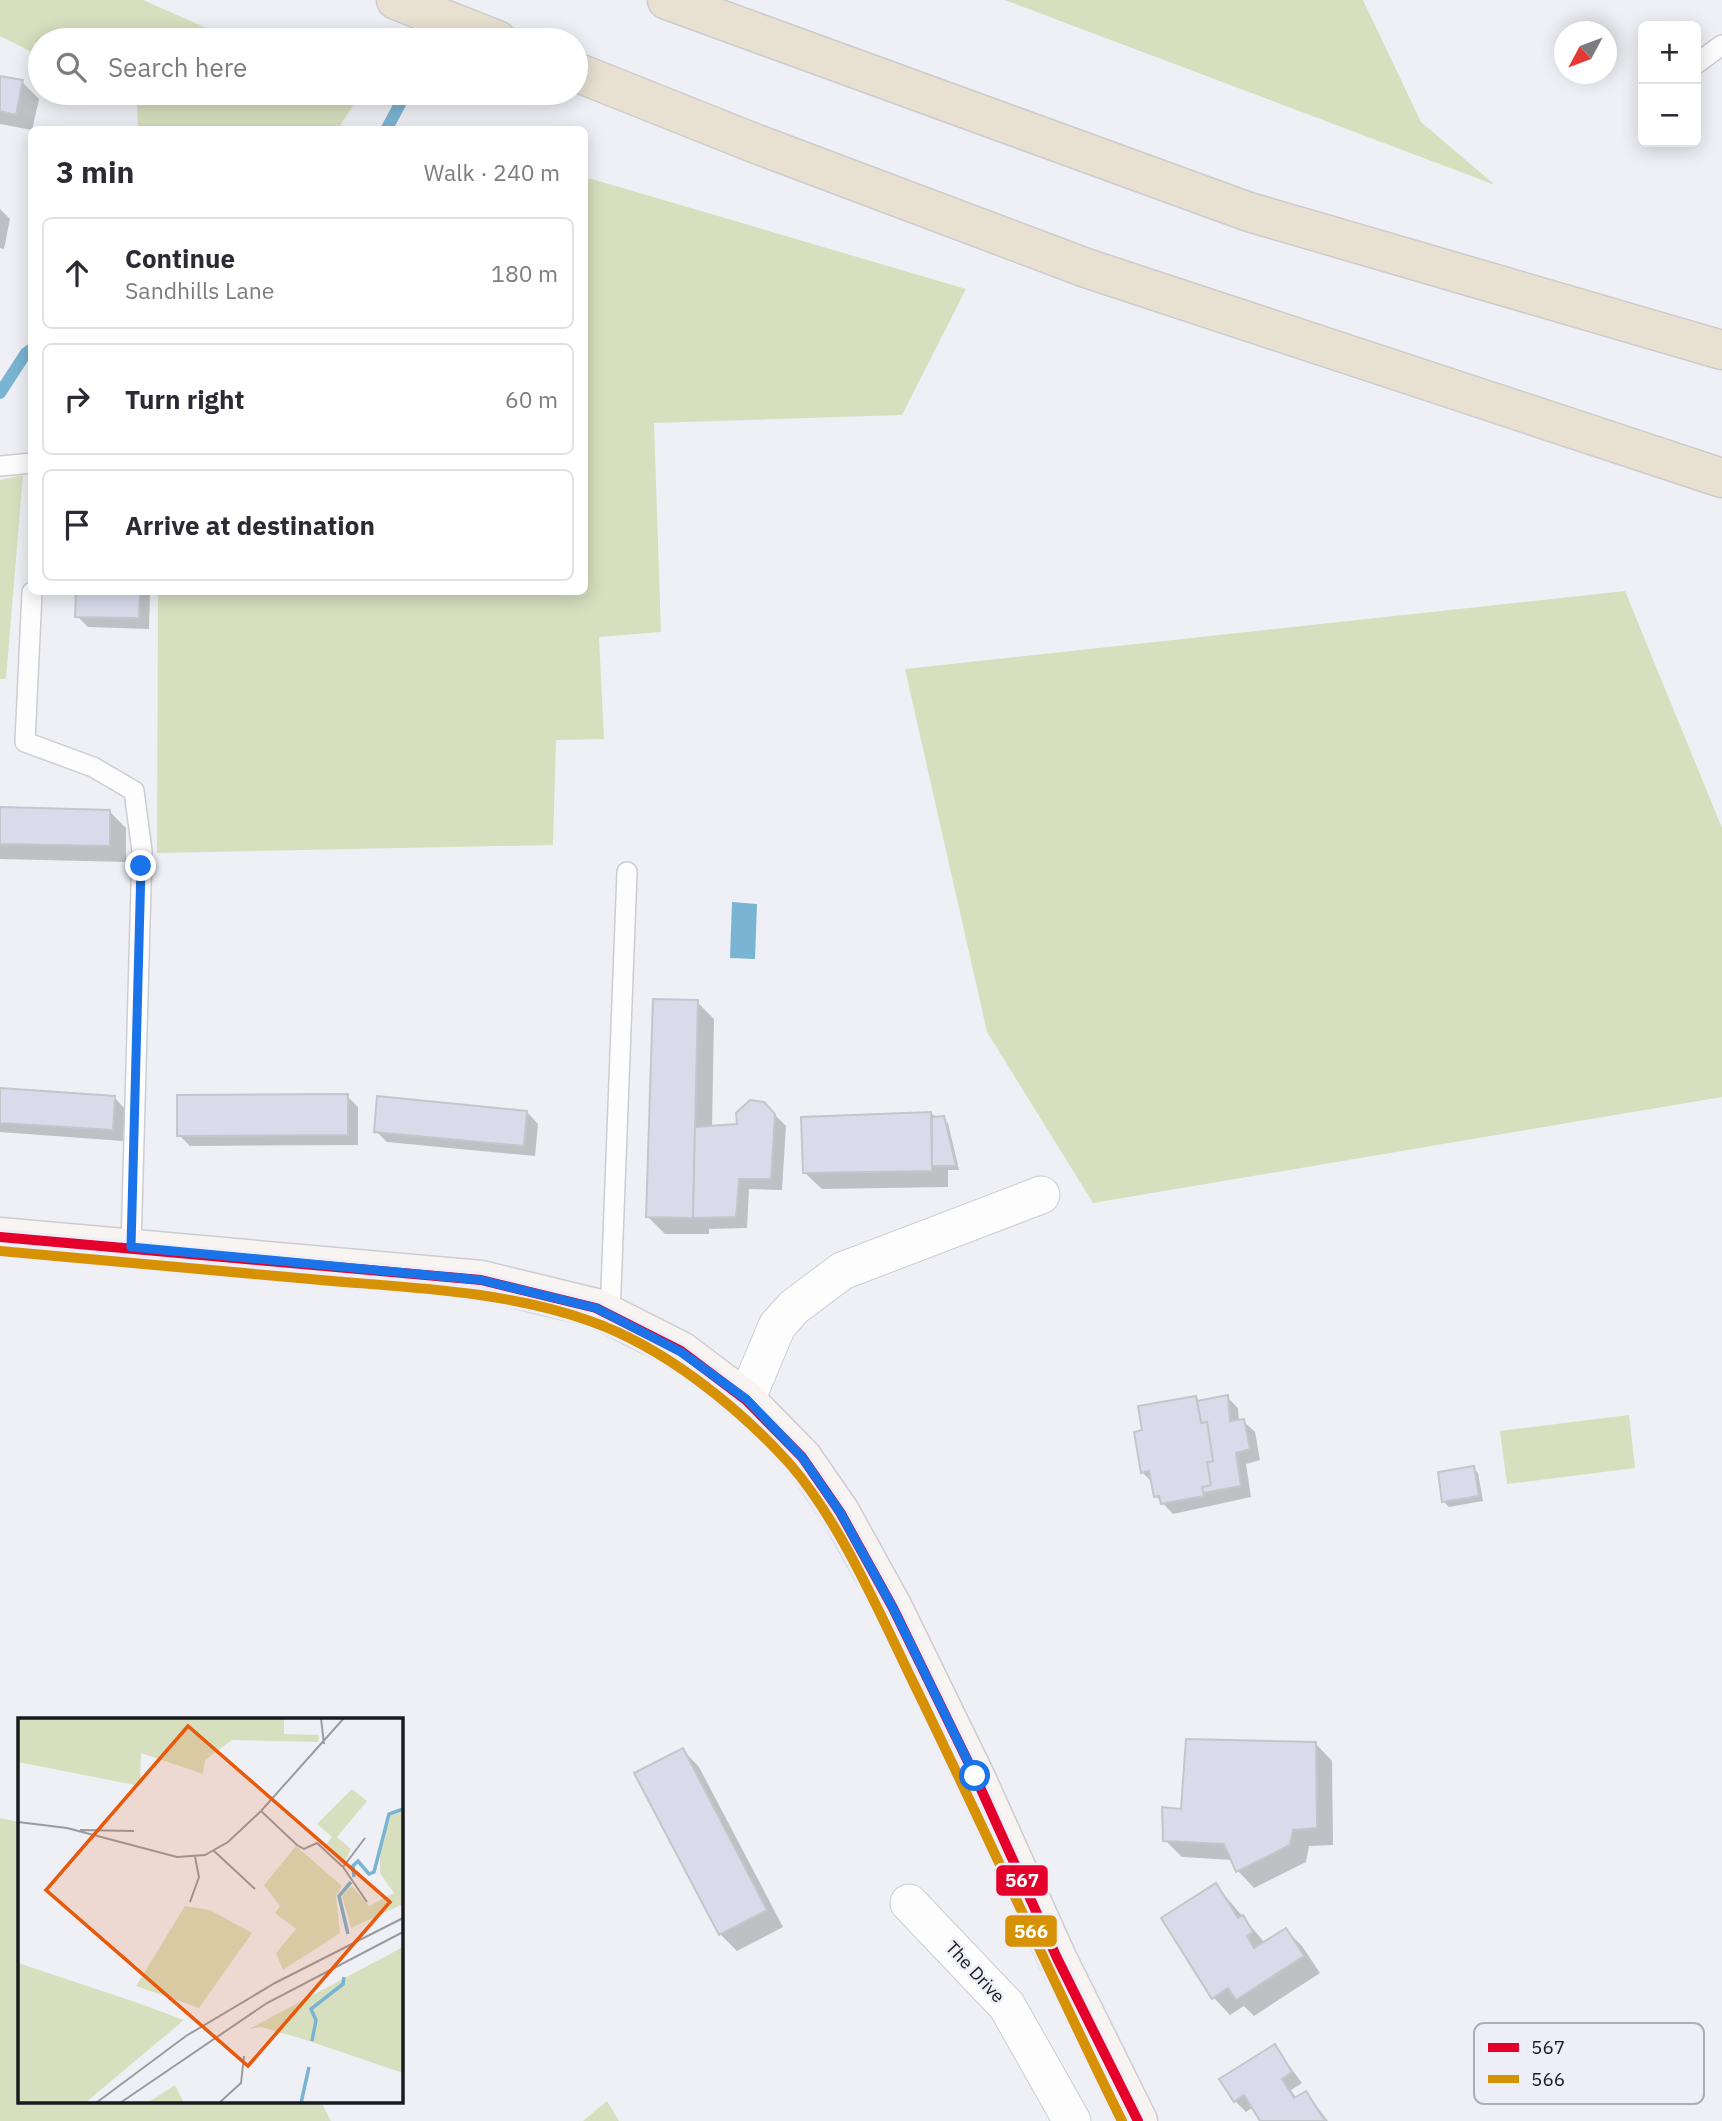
<!DOCTYPE html>
<meta charset="utf-8">
<style>
body{margin:0;font-family:"IBM Plex Sans",sans-serif;background:#f7f7f7;color:#2b2b33}
.controls{position:absolute;right:21px;top:21px;display:grid;overflow:hidden;border-radius:10px;box-shadow:0 4px 18px #0003}
.controls button{width:63px;height:63px;display:grid;place-items:center;padding:0;border:0;border-bottom:2px solid #e1e1e2;background:#fff;color:#2b2b33;font:35px sans-serif}
.compass{position:absolute;left:1554px;top:21px;width:63px;height:63px;border-radius:50%;background:#fff;box-shadow:0 4px 18px #0003;rotate:229deg}
.stop{position:absolute;width:21px;height:21px;margin:-16px;border:5px solid #1a73e8;border-radius:50%;background:#fff}
.stop.end{background:#1a73e8;border-color:#fff;box-shadow:0 2px 7px #0008}
.list{margin:0;padding:0;list-style:none}
h2{display:flex;justify-content:space-between;align-items:center;height:91px;margin:0;padding:0 28px;font-size:30px}
h2 small{font-size:23px;font-weight:400;color:#7c7c81}
.list li{display:grid;grid-template-columns:46px 1fr auto;gap:21px;align-items:center;box-sizing:border-box;height:112px;margin:0 14px 14px;padding:0 14px;border:2px solid #e1e1e2;border-radius:10px}
.list b{display:block;font-size:26px;white-space:nowrap}
.list p{margin:0;font-size:23px;white-space:nowrap;color:#7c7c81}
.list em{font-size:23px;font-style:normal;color:#7c7c81}
.icon{flex:none;width:38px;height:38px;fill:none;stroke:currentColor;stroke-width:2;stroke-linecap:round;stroke-linejoin:round}
.map{position:relative;flex:none;width:1722px;height:2121px;overflow:hidden}
.search{position:absolute;background:#fff;box-shadow:0 4px 18px #0003;left:28px;top:28px;width:560px;height:77px;display:flex;align-items:center;gap:18px;box-sizing:border-box;padding:0 24px;border-radius:38px;color:#7c7c81;font-size:26px}
.panel{position:absolute;background:#fff;box-shadow:0 4px 18px #0003;left:28px;top:126px;width:560px;height:469px;border-radius:10px}
.map>svg:first-child{display:block}
.green{fill:#d7dfbf}
.water{fill:#79b4d3}
.shadow{fill:#0003}
.lines{fill:none;stroke-linecap:round;stroke-linejoin:round}
.stream{stroke:#79b4d3;stroke-width:12}
.building{fill:#d9dbeb;stroke:#c5c6ca;stroke-width:2}
.service-casing{stroke:#cdcdd1;stroke-width:22}
.minor-casing{stroke:#cdcdd1;stroke-width:39}
.secondary-casing{stroke:#cdcdd1;stroke-width:41}
.motorway-casing{stroke:#ccccce;stroke-width:41}
.service{stroke:#fdfdfe;stroke-width:19}
.minor{stroke:#fdfdfe;stroke-width:37}
.secondary{stroke:#f7f4f1;stroke-width:38}
.motorway{stroke:#e8e1d2;stroke-width:38}
.bus-1-casing{stroke:#edeef7;stroke-width:16}
.bus-2-casing{stroke:#edeef7;stroke-width:16}
.bus-1{stroke:#e4002b;stroke-width:10}
.bus-2{stroke:#d69104;stroke-width:10}
.route{stroke:#1a73e8;stroke-width:9}
.labels{text-anchor:middle;stroke-width:5;stroke-linejoin:round;paint-order:stroke}
.street-label{font-size:18px;fill:#1a1b1e;stroke:#edeef7}
.inset-river{fill:none;stroke:#79b4d3;stroke-width:3.5}
.inset-road{fill:none;stroke:#9a9b9f;stroke-width:2}
.view{fill:#e8590c;fill-opacity:0.15;stroke:#e8590c;stroke-width:3.5}
.inset-edge{fill:none;stroke:#1a1b1e;stroke-width:3.5}
.key{fill:#edeef7;stroke:#aeafb6;stroke-width:2}
.key-label{font-size:19px;fill:#1a1b1e}
.line-badge{stroke:#edeef7;stroke-width:2.5}
.badge-label{font-size:19px;text-anchor:middle;font-weight:bold;fill:#fff}
</style>
<div class="map">
<svg width="1722" height="2121" viewBox="0 0 1722 2121">
<rect width="100%" height="100%" fill="#eff0f5"/>
<!-- green -->
<g class="green">
<path d="M0,0H143L234,40H40V56L0,36Z"/>
<path d="M1005,0H1363L1421,122L1495,185Z"/>
<path d="M116,93H352L359,96L338,129L138,130L137,103Z"/>
<path d="M585,177L966,289L902,415L654,423L661,632L599,637L604,739L556,740L553,845L157,853L158,592H584Z"/>
<path d="M23,475L6,679H0V480Z"/>
<path d="M1625,591L1722,828V1097L1093,1203L987,1032L905,669Z"/>
<path d="M1629,1415L1635,1468L1507,1484L1500,1431Z"/>
<path d="M0,1818L19,1822V2102H321L331,2121H0Z"/>
<path d="M607,2101L619,2121H583Z"/>
</g>
<!-- water -->
<path class="water" d="M732,902L757,904L755,959L730,958Z"/>
<!-- shadow -->
<g class="shadow">
<path d="M0,77L22,82L39,99L32,130L0,124Z"/>
<path d="M0,209L10,219L4,249L0,248Z"/>
<path d="M78,592H150L149,629L88,627L77,616Z"/>
<path d="M0,809L109,811L126,828V862L0,859Z"/>
<path d="M697,1002L714,1019L712,1127L739,1125L763,1103L786,1126L782,1190L749,1189L747,1228L709,1229V1234H665L648,1217Z"/>
<path d="M0,1090L114,1097L125,1109L123,1141L0,1132Z"/>
<path d="M347,1096L358,1107V1145L190,1146L179,1135Z"/>
<path d="M527,1112L538,1124L535,1156L387,1142L376,1131Z"/>
<path d="M930,1113L948,1123L959,1170H948V1187L822,1189L805,1173Z"/>
<path d="M1227,1397L1238,1408L1239,1422L1243,1421L1255,1432L1260,1460L1246,1464L1251,1497L1173,1514L1156,1496L1153,1483L1142,1472L1144,1432L1196,1398L1200,1402Z"/>
<path d="M1473,1468L1478,1473L1483,1501L1449,1507L1444,1502Z"/>
<path d="M1316,1744L1332,1761L1333,1845L1309,1846L1306,1862L1254,1888L1238,1871L1233,1860L1182,1857L1165,1840L1182,1811Z"/>
<path d="M683,1750L699,1767L783,1927L737,1951L720,1934Z"/>
<path d="M1216,1885L1265,1943L1286,1930L1302,1946L1320,1973L1254,2016L1244,2006L1230,2015L1214,1998Z"/>
<path d="M1275,2047L1302,2083L1291,2090L1297,2099L1306,2093L1328,2121H1262L1253,2107L1246,2112L1235,2101Z"/>
</g>
<g class="lines">
<!-- stream -->
<g class="stream">
<path d="M386,130L406,93"/>
<path d="M0,393L26,353L32,349"/>
</g>
</g>
<!-- building -->
<g class="building">
<path d="M0,76L23,80L16,115L0,111Z"/>
<path d="M76,592H140L139,618L75,617Z"/>
<path d="M0,807L110,810V846L0,844Z"/>
<path d="M653,999L698,1000L693,1218L646,1217Z"/>
<path d="M0,1088L115,1096L113,1130L0,1123Z"/>
<path d="M348,1094V1135L177,1136V1095Z"/>
<path d="M377,1096L527,1111L524,1146L374,1132Z"/>
<path d="M750,1100L764,1102L775,1114L771,1179H739L736,1217L693,1218L695,1127L737,1124L736,1113Z"/>
<path d="M931,1112L932,1171L803,1173L801,1117Z"/>
<path d="M944,1116L956,1166H932V1117Z"/>
<path d="M1228,1395L1230,1421L1244,1419L1250,1449L1236,1453L1241,1486L1203,1493L1202,1487L1211,1485L1207,1462L1213,1461L1207,1422L1201,1423L1197,1401Z"/>
<path d="M1196,1396L1201,1423L1207,1422L1213,1461L1207,1462L1211,1485L1202,1487L1204,1496L1161,1504L1159,1496L1154,1497L1149,1471L1141,1473L1134,1432L1142,1430L1138,1406Z"/>
<path d="M1474,1466L1479,1496L1442,1502L1438,1472Z"/>
<path d="M1186,1739L1316,1742L1317,1828L1293,1830L1290,1845L1236,1872L1224,1844L1163,1841L1162,1807L1181,1809Z"/>
<path d="M683,1748L767,1910L719,1935L634,1773Z"/>
<path d="M1216,1883L1238,1918L1243,1915L1253,1932L1247,1936L1254,1948L1286,1928L1304,1956L1236,2000L1228,1988L1212,1999L1161,1918Z"/>
<path d="M1275,2044L1292,2072L1282,2079L1294,2098L1306,2091L1325,2121H1260L1244,2095L1234,2102L1219,2079Z"/>
</g>
<g class="lines">
<!-- service casing -->
<g class="service-casing">
<g id="service">
<path d="M1696,64L1722,45"/>
<path d="M0,466L32,463"/>
<path d="M32,592L25,742L93,767L134,791L142,851L131,1247"/>
<path d="M610,1315L627,872"/>
</g>
</g>
<!-- minor casing -->
<g class="minor-casing">
<g id="minor">
<path d="M746,1400L777,1326L794,1307L842,1271L1041,1195"/>
<path d="M909,1903L1007,2006L1072,2121"/>
</g>
</g>
<!-- secondary casing -->
<g class="secondary-casing">
<path id="secondary" d="M0,1237L481,1280L596,1308L681,1351L746,1400L802,1457L840,1512L893,1608L975,1776L1057,1958L1138,2121"/>
</g>
<!-- motorway casing -->
<g class="motorway-casing">
<g id="motorway">
<path d="M396,0L497,40"/>
<path d="M667,0L1249,212L1722,350"/>
<path d="M576,72L754,143L1086,268L1722,478"/>
</g>
</g>
<!-- service -->
<use href="#service" class="service"/>
<!-- minor -->
<use href="#minor" class="minor"/>
<!-- secondary -->
<use href="#secondary" class="secondary"/>
<!-- motorway -->
<use href="#motorway" class="motorway"/>
<!-- bus-1 casing -->
<g class="bus-1-casing">
<path id="bus-1" d="M0,1237L481,1280L596,1308L681,1351L746,1400L802,1457L840,1512L893,1608L975,1776L1057,1958L1138,2121"/>
</g>
<!-- bus-2 casing -->
<g class="bus-2-casing">
<path id="bus-2" d="M0,1251C111,1261 221,1271 332,1281C418,1288 509,1292 590,1321C664,1347 737,1406 789,1463C840,1521 880,1614 914,1684C985,1829 1050,1976 1122,2121"/>
</g>
<!-- bus-1 -->
<use href="#bus-1" class="bus-1"/>
<!-- bus-2 -->
<use href="#bus-2" class="bus-2"/>
</g>
<g class="lines">
<!-- route -->
<path class="route" d="M141,866L131,1247L481,1280L596,1308L681,1352L746,1399L802,1457L840,1512L893,1608L975,1776"/>
</g>
<g class="labels">
<!-- street labels -->
<g class="street-label">
<text transform="translate(975 1972) rotate(47)" y="6">The Drive</text>
</g>
</g>
<!-- overview -->
<g transform="translate(18 1718)">
<rect width="385" height="385" fill="#eff0f5"/>
<path d="M0,0H266V16L301,17L300,24L214,22L187,42L185,56L123,35L122,68L0,44ZM334,71L349,83L319,119L333,131L325,147L307,128L314,119L299,106ZM385,93V186L333,210L324,178L334,168L351,188L376,175L362,155V131L373,97ZM278,128L324,168L318,178L322,215L265,252L258,235L278,211L257,195L262,188L246,167ZM167,188L192,192L234,215L181,290L118,268ZM385,229V355L285,321L243,309L231,311ZM0,245L117,284L166,302L67,385H0ZM157,367L166,385H129L134,382Z" fill="#d7dfbf"/>
<path class="inset-river" d="M336,159L335,148L340,143L351,156L356,154L371,96L385,91M330,216L321,178L333,164M294,323L298,302L293,291L325,266L326,259M283,385L291,349"/>
<path class="inset-road" d="M303,0L306,26M243,93L279,127L286,131L299,125L325,149L347,120M0,104L49,110L159,139L187,137L210,124L243,93L326,0M62,112L116,113M196,133L237,171M325,149L349,184M172,184L181,159L177,139M78,385L168,318L257,265L385,200M102,385L249,285L385,214M201,385L223,365L226,338"/>
<path class="view" d="M170,8L372,184L230,348L28,172Z"/>
<rect width="385" height="385" class="inset-edge"/>
</g>
<!-- legend -->
<rect x="1474" y="2023" width="230" height="81" rx="10" class="key"/>
<rect x="1488" y="2043" width="31" height="9" fill="#e4002b"/>
<rect x="1488" y="2075" width="31" height="8" fill="#d69104"/>
<g class="key-label">
<text x="1531" y="2054">567</text>
<text x="1531" y="2086">566</text>
</g>
<g class="line-badge">
<rect x="995" y="1864" width="54" height="33" rx="7" fill="#e4002b"/>
<rect x="1004" y="1914" width="54" height="34" rx="7" fill="#d69104"/>
</g>
<g class="badge-label">
<text x="1022" y="1887">567</text>
<text x="1031" y="1938">566</text>
</g>
</svg>
<div class="controls">
<button>+</button>
<button>−</button>
</div>
<svg class="compass" viewBox="-18 -18 36 36"><path d="M0-13l5 13h-10z" fill="#e53935"/><path d="M0 13l5-13h-10z" fill="#7c7c81"/></svg>
<div class="stop" style="left:975px;top:1776px"></div>
<div class="stop end" style="left:141px;top:866px"></div>
<div class="search"><svg class="icon" aria-label="search" viewBox="0 0 24 24"><circle cx="10" cy="10" r="6"/><path d="M15 15l6 6"/></svg>Search here</div>
<section class="panel">
<h2>3 min<small>Walk · 240 m</small></h2>
<ul class="list">
<li><svg class="icon" aria-label="ahead" viewBox="0 0 24 24"><path d="M12 20V5M6 11l6-6 6 6"/></svg><div><b>Continue</b><p>Sandhills Lane</p></div><em>180 m</em></li>
<li><svg class="icon" aria-label="right" viewBox="0 0 24 24"><path d="M7 20v-9h11M14 6l5 5-5 5"/></svg><div><b>Turn right</b></div><em>60 m</em></li>
<li><svg class="icon" aria-label="arrive" viewBox="0 0 24 24"><path d="M6 21V4h12l-3 4 3 4H6"/></svg><div><b>Arrive at destination</b></div></li>
</ul>
</section>
</div>
